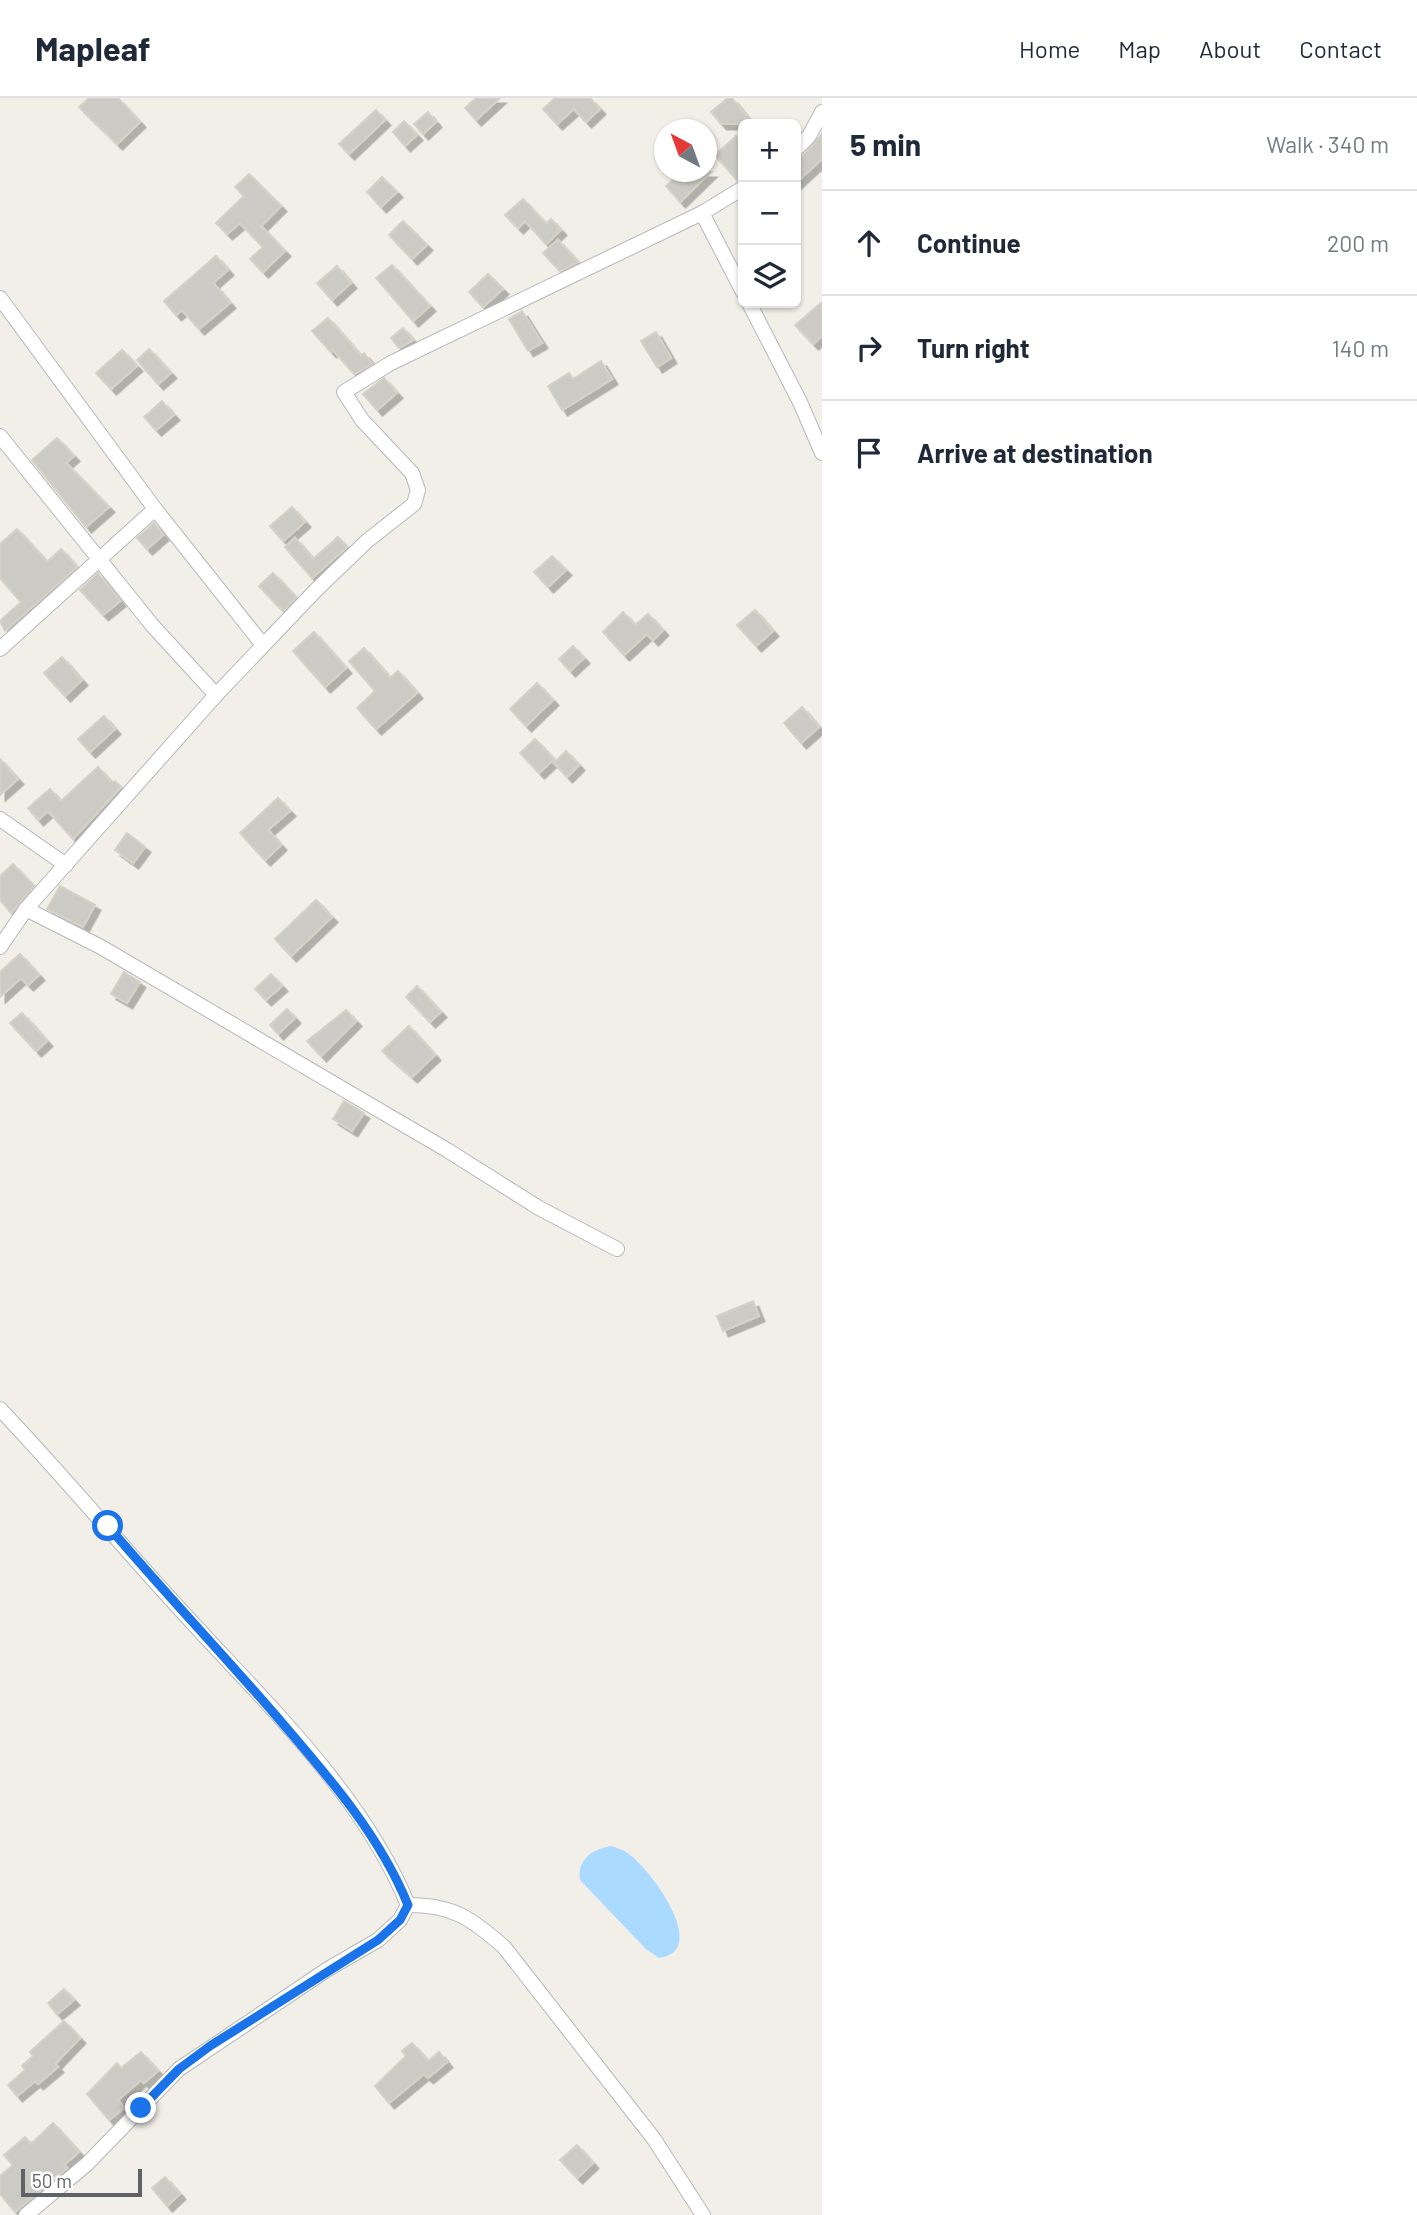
<!DOCTYPE html>
<meta charset="utf-8">
<style>
body{margin:0;font-family:Barlow,sans-serif;background:#f2f2f3;color:#1f2937}
.controls{position:absolute;right:21px;top:21px;display:grid;overflow:hidden;border-radius:10px;box-shadow:0 2px 5px #0004}
.controls button{width:63px;height:63px;display:grid;place-items:center;padding:0;border:0;border-bottom:2px solid #e0e1e3;background:#fff;color:#1f2937;font:35px sans-serif}
.compass{position:absolute;left:654px;top:21px;width:63px;height:63px;border-radius:50%;background:#fff;box-shadow:0 2px 5px #0004;rotate:319deg}
.scale{position:absolute;left:21px;bottom:18px;width:121px;box-sizing:border-box;padding-left:7px;border:4px solid #5f6368;border-top:0;font-size:19px;line-height:24px;white-space:nowrap;color:#5f6368;-webkit-text-stroke:5px #fff;paint-order:stroke}
.stop{position:absolute;width:21px;height:21px;margin:-16px;border:5px solid #1a73e8;border-radius:50%;background:#fff}
.stop.end{background:#1a73e8;border-color:#fff;box-shadow:0 2px 7px #0008}
.list{margin:0;padding:0;list-style:none}
h2{display:flex;justify-content:space-between;align-items:center;height:91px;margin:0;padding:0 28px;font-size:30px}
h2 small{font-size:23px;font-weight:400;color:#747a83}
.list li{display:grid;grid-template-columns:46px 1fr auto;gap:21px;align-items:center;box-sizing:border-box;height:105px;padding:0 28px;border-top:2px solid #e0e1e3}
.list b{display:block;font-size:26px;white-space:nowrap}
.list em{font-size:23px;font-style:normal;color:#747a83}
.icon{flex:none;width:38px;height:38px;fill:none;stroke:currentColor;stroke-width:2;stroke-linecap:round;stroke-linejoin:round}
.map{position:relative;flex:none;width:822px;height:2117px;overflow:hidden}
header{display:flex;align-items:center;gap:42px;box-sizing:border-box;height:98px;padding:0 35px;background:#fff;border-bottom:2px solid #e0e1e3}
header strong{font-size:33px}
nav{display:flex;gap:38px;margin-inline-start:auto;font-size:24px}
main{display:flex}
aside{flex:1;background:#fff}
.map>svg:first-child{display:block}
.water{fill:#aadaff}
.building{fill:#cccac5;stroke:#d6d1c6;stroke-width:2;filter:url(#shadow)}
.lines{fill:none;stroke-linecap:round;stroke-linejoin:round}
.street-casing{stroke:#b5b8bc;stroke-width:16}
.street{stroke:#fff;stroke-width:14}
.route{stroke:#1a73e8;stroke-width:9}
</style>
<header>
<strong>Mapleaf</strong>
<nav><a>Home</a><a>Map</a><a>About</a><a>Contact</a></nav>
</header>
<main>
<div class="map">
<svg width="822" height="2117" viewBox="0 0 822 2117">
<defs>
<filter id="shadow"><feDropShadow dx="5.5" dy="5.5" stdDeviation="0" flood-color="#0004"/></filter>
</defs>
<rect width="100%" height="100%" fill="#f1efe8"/>
<!-- water -->
<path class="water" d="M611,1748C616,1750 622,1751 626,1754C649,1768 712,1853 659,1860L646,1851L580,1782C577,1761 593,1751 611,1748Z"/>
<!-- building -->
<g class="building">
<path d="M89,0H118L140,24L117,46L79,9Z"/>
<path d="M476,0H500L476,22L465,10Z"/>
<path d="M555,0H590L600,11L586,24L574,11L557,26L543,11Z"/>
<path d="M728,0H732L753,26H721L711,14Z"/>
<path d="M376,12L385,22L349,56L339,46Z"/>
<path d="M428,14L436,24L423,36L414,26Z"/>
<path d="M404,23L417,37L405,48L393,34Z"/>
<path d="M822,36V61L796,85V60L803,58Z"/>
<path d="M736,38L743,46V52L738,57L743,64V80L737,82L715,57Z"/>
<path d="M681,74H711L680,104L666,88Z"/>
<path d="M249,76L281,108L261,128L285,153L263,174L250,161L263,149L240,125L227,136L216,125L244,98L235,89Z"/>
<path d="M382,79L397,94L381,109L367,94Z"/>
<path d="M523,101L546,126L551,121L561,132L546,146L525,123L518,130L505,117Z"/>
<path d="M403,123L427,147L412,161L389,137Z"/>
<path d="M558,142L578,164L560,173L543,155Z"/>
<path d="M216,158L228,172L213,185L230,205L199,231L182,212L176,217L164,203Z"/>
<path d="M392,167L430,208L413,223L376,180Z"/>
<path d="M337,168L351,185L332,202L317,185Z"/>
<path d="M488,176L503,191L483,209L469,194Z"/>
<path d="M822,204V238L813,246L795,227Z"/>
<path d="M522,213L542,245L528,253L509,221Z"/>
<path d="M328,220L361,258L364,255L372,266L354,276L333,252L331,254L312,233Z"/>
<path d="M403,230L413,242L399,250L391,240Z"/>
<path d="M656,234L671,260L657,269L641,243Z"/>
<path d="M149,251L171,275L158,286L137,262Z"/>
<path d="M122,252L137,268L111,291L96,275Z"/>
<path d="M601,263L612,281L562,312L548,288L569,275L573,281Z"/>
<path d="M384,280L397,295L377,312L363,296Z"/>
<path d="M162,303L174,317L156,332L144,319Z"/>
<path d="M57,340L74,358L66,365L109,409L86,429L32,362Z"/>
<path d="M292,409L305,424L283,443L270,428Z"/>
<path d="M154,425L163,437L147,451L137,440Z"/>
<path d="M17,431L47,464L61,451L77,469L5,533L0,523L21,504L0,480V446Z"/>
<path d="M338,439L347,449L312,480L285,449L295,440L313,461Z"/>
<path d="M552,458L566,472L548,489L534,474Z"/>
<path d="M98,475L120,503L103,517L80,492Z"/>
<path d="M273,475L296,499L283,513L259,488Z"/>
<path d="M755,512L773,533L756,548L737,527Z"/>
<path d="M623,514L635,527L648,516L663,532L653,542L647,536L624,557L603,534Z"/>
<path d="M314,534L346,570L325,589L293,553Z"/>
<path d="M573,548L584,560L570,573L559,561Z"/>
<path d="M364,550L390,580L398,573L417,595L376,631L357,610L375,593L349,563Z"/>
<path d="M62,559L82,582L65,598L44,575Z"/>
<path d="M537,585L553,602L526,628L510,611Z"/>
<path d="M802,609L819,629L801,645L784,625Z"/>
<path d="M104,618L115,631L90,654L78,641Z"/>
<path d="M535,641L554,661L539,675L520,655Z"/>
<path d="M566,653L579,667L567,679L554,665Z"/>
<path d="M0,661L18,681L0,697Z"/>
<path d="M98,669L112,685L115,683L121,689L73,741L48,713L38,722L28,710L50,691L61,703Z"/>
<path d="M278,700L290,713L268,732L281,747L265,762L240,735Z"/>
<path d="M127,735L145,749L133,765L115,752Z"/>
<path d="M13,766L34,788L11,815L0,802V778Z"/>
<path d="M60,788L95,807L83,829L47,811Z"/>
<path d="M316,802L332,819L291,858L275,841Z"/>
<path d="M20,856L39,877L28,887L21,880L0,899V874Z"/>
<path d="M124,874L140,884L127,905L111,896Z"/>
<path d="M271,876L282,888L266,902L255,891Z"/>
<path d="M417,888L441,914L430,924L406,899Z"/>
<path d="M287,911L295,920L278,936L270,927Z"/>
<path d="M346,912L356,923L321,958L307,943Z"/>
<path d="M22,915L47,943L36,953L10,925Z"/>
<path d="M409,928L435,957L412,979L382,953Z"/>
<path d="M344,1003L364,1015L352,1033L333,1021Z"/>
<path d="M753,1203L759,1218L723,1233L717,1218Z"/>
<path d="M64,1891L74,1902L57,1916L48,1905Z"/>
<path d="M64,1923L80,1940L55,1966L58,1969L38,1986L35,1983L17,1998L8,1987L25,1972L22,1968L33,1958L30,1954Z"/>
<path d="M412,1945L428,1963L439,1954L447,1964L428,1980L424,1976L389,2005L375,1988L406,1958L402,1953Z"/>
<path d="M141,1954L158,1973L144,1985L141,1982L118,2002L124,2010L109,2022L87,1996L117,1965L121,1970Z"/>
<path d="M53,2025L79,2054L64,2067L67,2070L15,2114L0,2096V2078L13,2067L4,2057L25,2039L31,2046Z"/>
<path d="M577,2047L593,2065L577,2080L560,2062Z"/>
<path d="M165,2079L180,2096L167,2108L152,2090Z"/>
</g>
<g class="lines">
<!-- street casing -->
<g class="street-casing">
<g id="street">
<path d="M796,51L809,38L822,14"/>
<path d="M702,115L743,194"/>
<path d="M0,200L155,411L263,547"/>
<path d="M749,205L800,304L822,355"/>
<path d="M0,338L152,527L216,597"/>
<path d="M0,551L155,411"/>
<path d="M0,721L66,767"/>
<path d="M26,811L101,849L447,1052L539,1110L617,1151"/>
<path d="M0,849L26,811L216,597L316,492L367,443L414,406L418,392L412,375L362,322L344,294L391,265L702,115L743,90"/>
<path d="M0,1311C61,1375 118,1444 178,1509C260,1600 361,1692 408,1807L400,1822L378,1842L328,1871L179,1971L87,2066L26,2117"/>
<path d="M408,1807C453,1807 471,1820 504,1849L654,2041L703,2117"/>
</g>
</g>
<!-- street -->
<use href="#street" class="street"/>
</g>
<g class="lines">
<!-- route -->
<path class="route" d="M108,1428C163,1493 222,1555 278,1620C327,1677 379,1736 408,1807L400,1822L378,1842L210,1948L179,1971L141,2010"/>
</g>
</svg>
<div class="controls">
<button>+</button>
<button>−</button>
<button><svg class="icon" aria-label="layers" viewBox="0 0 24 24"><path d="M12 4l9 5-9 5-9-5zM3 14l9 5 9-5"/></svg></button>
</div>
<svg class="compass" viewBox="-18 -18 36 36"><path d="M0-13l5 13h-10z" fill="#e53935"/><path d="M0 13l5-13h-10z" fill="#747a83"/></svg>
<div class="scale">50 m</div>
<div class="stop" style="left:108px;top:1428px"></div>
<div class="stop end" style="left:141px;top:2010px"></div>
</div>
<aside>
<h2>5 min<small>Walk · 340 m</small></h2>
<ul class="list">
<li><svg class="icon" aria-label="ahead" viewBox="0 0 24 24"><path d="M12 20V5M6 11l6-6 6 6"/></svg><div><b>Continue</b></div><em>200 m</em></li>
<li><svg class="icon" aria-label="right" viewBox="0 0 24 24"><path d="M7 20v-9h11M14 6l5 5-5 5"/></svg><div><b>Turn right</b></div><em>140 m</em></li>
<li><svg class="icon" aria-label="arrive" viewBox="0 0 24 24"><path d="M6 21V4h12l-3 4 3 4H6"/></svg><div><b>Arrive at destination</b></div></li>
</ul>
</aside>
</main>
